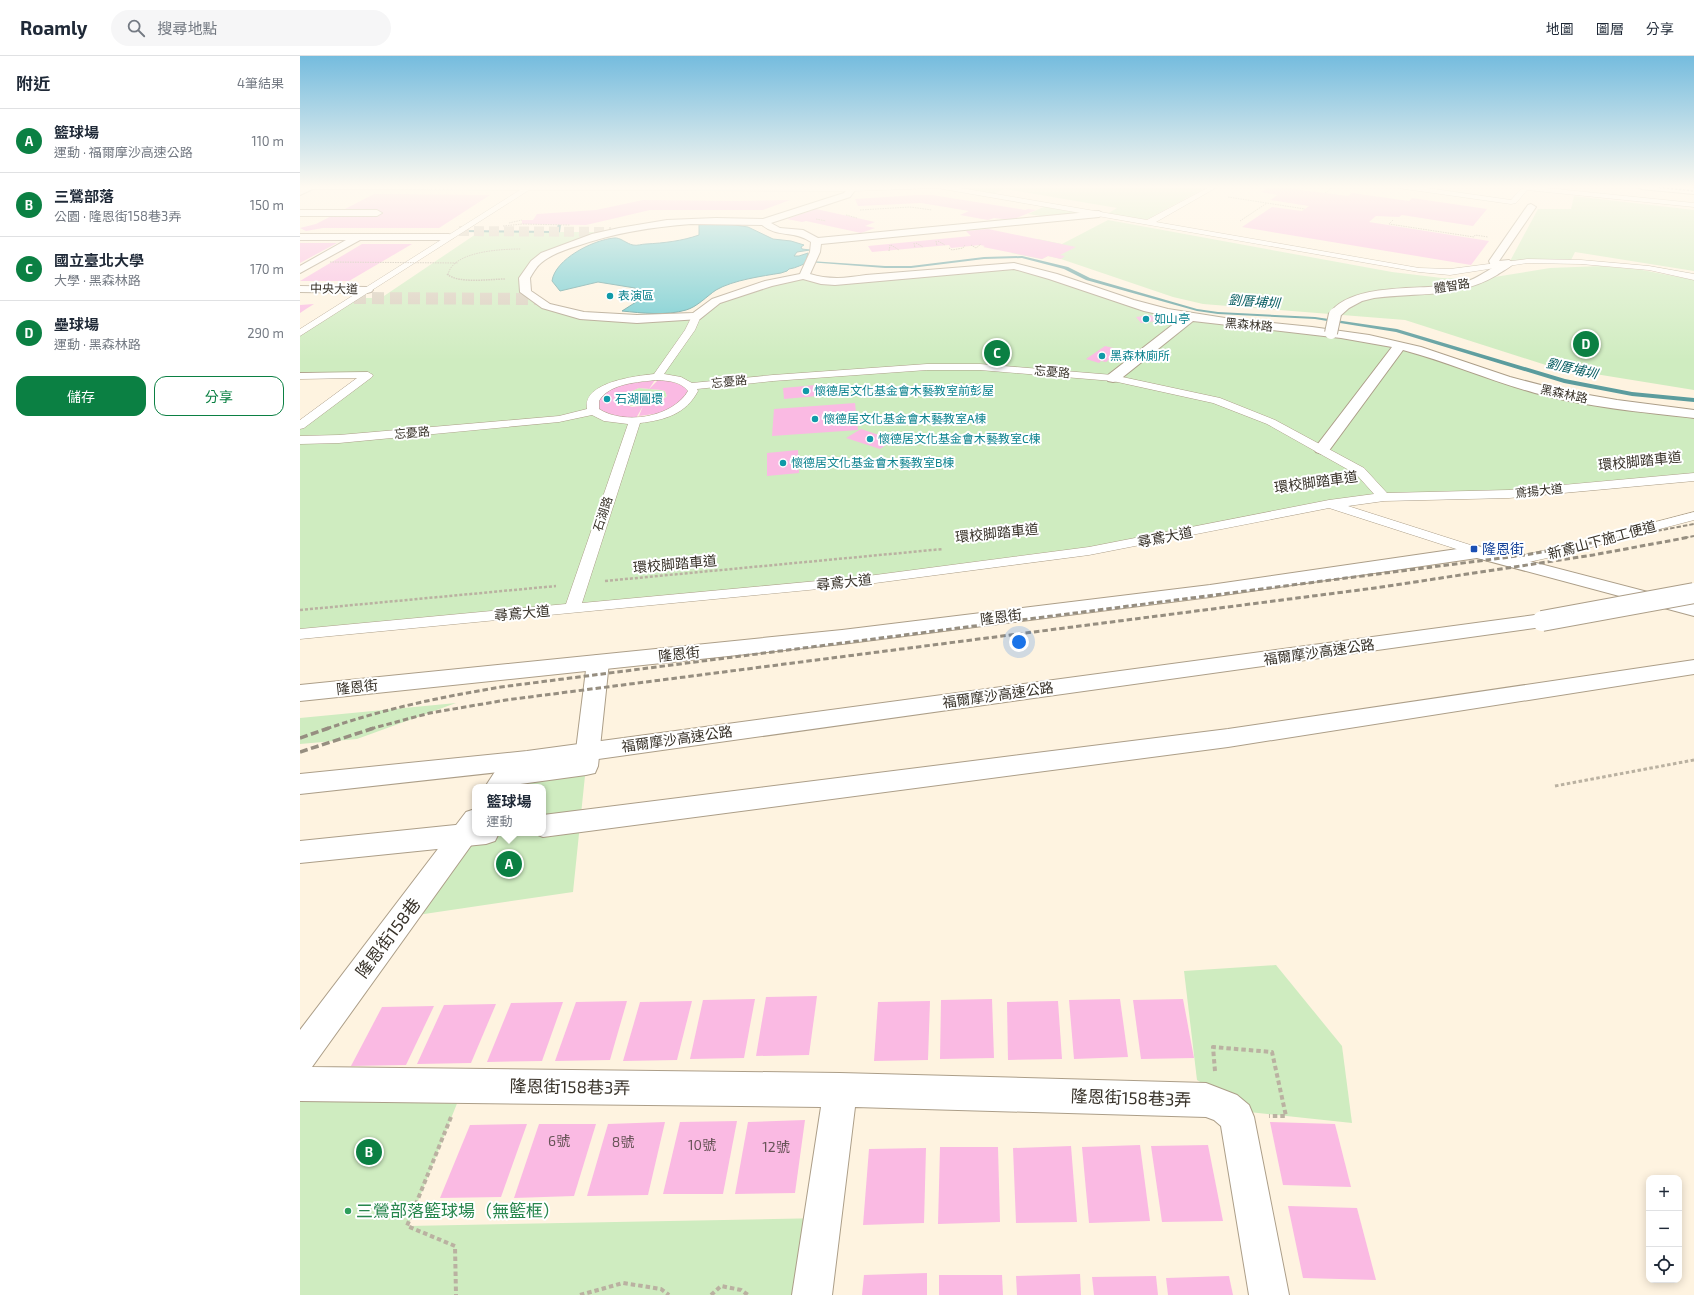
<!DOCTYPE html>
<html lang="zh-TW">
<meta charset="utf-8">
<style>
body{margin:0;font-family:"Exo 2","Noto Sans TC",sans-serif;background:#f6f6f7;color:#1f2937}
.controls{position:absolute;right:12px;bottom:12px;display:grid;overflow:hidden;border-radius:8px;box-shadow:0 2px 10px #0003}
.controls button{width:36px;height:36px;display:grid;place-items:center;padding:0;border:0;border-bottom:1px solid #e0e1e3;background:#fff;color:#1f2937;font:20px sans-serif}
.you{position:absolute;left:719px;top:586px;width:14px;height:14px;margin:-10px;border:3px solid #fff;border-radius:50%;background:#1a73e8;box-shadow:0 0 0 6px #1a73e833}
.badge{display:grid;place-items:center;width:26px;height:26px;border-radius:50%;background:#0b8043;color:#fff;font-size:13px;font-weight:700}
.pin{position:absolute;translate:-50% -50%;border:2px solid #fff;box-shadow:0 1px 4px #0006}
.popup{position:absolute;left:172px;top:728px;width:74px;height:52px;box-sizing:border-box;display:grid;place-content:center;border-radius:8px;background:#fff;filter:drop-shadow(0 1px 3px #0005);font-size:13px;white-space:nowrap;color:#747a83}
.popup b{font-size:15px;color:#1f2937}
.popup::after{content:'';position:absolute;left:50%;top:100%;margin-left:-8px;border:8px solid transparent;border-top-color:#fff}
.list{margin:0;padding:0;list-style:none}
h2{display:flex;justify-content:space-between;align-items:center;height:52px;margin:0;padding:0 16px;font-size:17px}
h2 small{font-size:13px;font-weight:400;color:#747a83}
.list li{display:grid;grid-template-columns:26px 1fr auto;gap:12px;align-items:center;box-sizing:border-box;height:64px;padding:0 16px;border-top:1px solid #e0e1e3}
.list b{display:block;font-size:15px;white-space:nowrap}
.list p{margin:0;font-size:13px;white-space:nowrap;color:#747a83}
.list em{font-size:13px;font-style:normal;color:#747a83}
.actions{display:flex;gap:8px;padding:12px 16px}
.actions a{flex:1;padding:9px 0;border:1px solid #0b8043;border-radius:12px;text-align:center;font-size:14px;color:#0b8043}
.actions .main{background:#0b8043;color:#fff}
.icon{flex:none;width:22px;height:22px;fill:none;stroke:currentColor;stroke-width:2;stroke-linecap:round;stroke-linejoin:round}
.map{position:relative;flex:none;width:1394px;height:1239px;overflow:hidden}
header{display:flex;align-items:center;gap:24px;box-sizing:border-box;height:56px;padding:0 20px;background:#fff;border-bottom:1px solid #e0e1e3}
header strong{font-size:19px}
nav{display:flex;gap:22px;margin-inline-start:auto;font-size:14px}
.search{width:280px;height:36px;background:#f6f6f7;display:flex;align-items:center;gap:10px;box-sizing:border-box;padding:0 14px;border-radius:22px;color:#747a83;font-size:15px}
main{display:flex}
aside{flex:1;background:#fff}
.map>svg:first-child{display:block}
.green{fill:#cfecc0;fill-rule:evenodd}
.water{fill:#6ac9cf;stroke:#5b9c9d}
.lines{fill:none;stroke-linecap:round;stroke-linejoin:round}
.stream{fill:#5b9c9d;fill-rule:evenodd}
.building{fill:#fabae3;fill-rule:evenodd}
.street-tunnel-far1{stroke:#d6ccbb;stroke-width:10;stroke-dasharray:10 5;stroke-linecap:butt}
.street-tunnel{stroke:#d6ccbb;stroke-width:12;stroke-dasharray:12 6;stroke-linecap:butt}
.lane-casing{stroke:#ac9e88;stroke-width:1}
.street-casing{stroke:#ac9e88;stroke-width:2}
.secondary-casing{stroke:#ac9e88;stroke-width:2}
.highway-casing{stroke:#ac9e88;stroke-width:2}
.path-far4{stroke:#bab1a1;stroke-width:1;stroke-dasharray:1.5 1;stroke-linecap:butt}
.path-far3{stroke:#bab1a1;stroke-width:1.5;stroke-dasharray:1.5 1;stroke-linecap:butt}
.path-far2{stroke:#bab1a1;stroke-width:2.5;stroke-dasharray:3 2;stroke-linecap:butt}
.path-far1{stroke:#bab1a1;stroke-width:3;stroke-dasharray:3.5 2.5;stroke-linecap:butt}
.path{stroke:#bab1a1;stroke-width:4;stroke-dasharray:4.5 3;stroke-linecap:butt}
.lane{fill:#fff;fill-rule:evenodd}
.street{fill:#fff;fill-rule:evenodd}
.secondary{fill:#fff;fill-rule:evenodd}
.highway{fill:#fff;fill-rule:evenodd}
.rail-far3{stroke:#968e80;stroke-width:1.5;stroke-dasharray:2.5 1.5;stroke-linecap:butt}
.rail-far2{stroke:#968e80;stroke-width:2;stroke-dasharray:4.5 2;stroke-linecap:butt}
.rail-far1{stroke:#968e80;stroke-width:3;stroke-dasharray:5.5 3;stroke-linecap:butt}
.rail{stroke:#968e80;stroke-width:3.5;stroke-dasharray:8 3.5;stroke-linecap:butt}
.street-bridge-casing{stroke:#ac9e88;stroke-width:14;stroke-linecap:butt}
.highway-bridge-casing{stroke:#ac9e88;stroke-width:22;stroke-linecap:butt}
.path-bridge{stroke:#bab1a1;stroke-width:1;stroke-dasharray:1.5 1;stroke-linecap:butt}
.street-bridge{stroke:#fff;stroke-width:12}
.highway-bridge{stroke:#fff;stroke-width:20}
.culture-dot{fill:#0f9aa8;stroke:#fff;stroke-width:1.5}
.transit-dot{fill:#1a4fb4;stroke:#fff;stroke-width:1.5}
.leisure-dot{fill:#2e9e5b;stroke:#fff;stroke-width:1.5}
.labels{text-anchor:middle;stroke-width:4;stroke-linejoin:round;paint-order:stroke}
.far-street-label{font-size:12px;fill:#383229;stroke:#fff}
.far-culture-label{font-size:12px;fill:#0d838f;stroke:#fff;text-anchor:start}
.far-water-label{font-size:13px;font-style:italic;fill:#085e62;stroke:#fff}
.street-label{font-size:14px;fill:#383229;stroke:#fff}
.transit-label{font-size:14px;fill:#164399;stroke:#fff;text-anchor:start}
.near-number-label{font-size:14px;fill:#685458}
.near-street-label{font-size:17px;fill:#383229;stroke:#fff}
.near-leisure-label{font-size:17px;fill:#27864d;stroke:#fff;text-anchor:start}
</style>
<header>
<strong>Roamly</strong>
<div class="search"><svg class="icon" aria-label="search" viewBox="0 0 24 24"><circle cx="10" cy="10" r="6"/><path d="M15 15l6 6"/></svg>搜尋地點</div>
<nav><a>地圖</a><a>圖層</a><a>分享</a></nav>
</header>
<main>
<aside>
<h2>附近<small>4筆結果</small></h2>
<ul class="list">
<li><span class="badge">A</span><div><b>籃球場</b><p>運動 · 福爾摩沙高速公路</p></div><em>110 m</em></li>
<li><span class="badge">B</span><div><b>三鶯部落</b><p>公園 · 隆恩街158巷3弄</p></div><em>150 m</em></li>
<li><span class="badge">C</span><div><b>國立臺北大學</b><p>大學 · 黑森林路</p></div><em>170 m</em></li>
<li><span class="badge">D</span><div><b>壘球場</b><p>運動 · 黑森林路</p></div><em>290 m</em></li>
</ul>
<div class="actions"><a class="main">儲存</a><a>分享</a></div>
</aside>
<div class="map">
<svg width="1394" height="1239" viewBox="0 0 1394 1239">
<rect width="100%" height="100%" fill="#fef3e0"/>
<!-- green -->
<g class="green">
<path d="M678,130H909L846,164L807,158L817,152L705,133L692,138L662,133Z"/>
<path d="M1274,140L1394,154V215L1275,196L1270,206L1209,207L1238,153H1271Z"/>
<path d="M748,149L799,158L754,162L728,158Z"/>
<path d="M808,164L1092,216L1142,222L1182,223L1250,212L1301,210L1342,214L1394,224V334L1252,311L1105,264L903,248L873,241L761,203L748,200L742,203L711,197L738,183L762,188Z"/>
<path d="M179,176H311L282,184L237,205L224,222L226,236L246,250L284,260H395L416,245L504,220L520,226L714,210L866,256L1059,280L1241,334L1394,358V421L1209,438L1084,441L789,495L652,514L0,578V370L67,319L0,320V277L54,242H81ZM357,321L390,330L385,349L344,363L294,355V342Z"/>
<path d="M339,332L361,334L365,335L367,340C355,351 336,353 321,347L320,344C322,337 331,335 339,332Z"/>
<path d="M156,647L57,683L0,688V662Z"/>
<path d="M286,710L273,836L104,861L175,777H243V731H198Z"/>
<path d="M976,909L1042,990L1052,1067L949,1056L897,1024L884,915Z"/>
<path d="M0,1028L164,1030L108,1170L523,1162L512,1239H0Z"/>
</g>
<!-- water -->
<path class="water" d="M422,167L448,171L473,183L491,185L504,189L501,191L502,193L510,194L497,196L494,200H499L508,197L506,205L510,206C502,208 497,212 489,213L487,215L481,217C463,220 433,224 416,234C407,240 397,251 386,254C366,260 342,257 322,255L347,239L341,237L335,232L298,226L260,235L252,225C255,203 293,184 314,182C320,181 327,188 333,189C337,190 342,188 346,188C364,187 382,185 399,179V168Z"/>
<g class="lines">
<!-- stream -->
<g class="stream">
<path d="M258,168L261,169L260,176L258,177L159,176L157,175L159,174L256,175Z"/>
<path d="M722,200L768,211L790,222L897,253L918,256L1015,261L1097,273L1265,323L1332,336L1394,342V346L1332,340L1264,327L1096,276L1015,263L918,258L897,255L786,224L764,213L722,202L684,203L611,212H585L508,206L510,205L585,210H611L684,201Z"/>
</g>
</g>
<!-- building -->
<g class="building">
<path d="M971,130L1048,140L1052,137L1109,145L1112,142L1187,153L1173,170L1102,159L1099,161L1076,160L1069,166L1189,185L1171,209L942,171L972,151L1002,155L1009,150L970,144L978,139L961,136Z"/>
<path d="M74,138L190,139L139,172H23L6,175L0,172L16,168Z"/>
<path d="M617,139H632L725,154L728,153L736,154L712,164L694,162L688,164L660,159L669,155L621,147L558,150L555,143Z"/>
<path d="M343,144L437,145L490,144L463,154H350L286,169L222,168V164H233L237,158L296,154Z"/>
<path d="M516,153L575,166L565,170L575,172L561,177L506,165L502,166L487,163Z"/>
<path d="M688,173L776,191L760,199L765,200L761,203L748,200L742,203L683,191L685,190L680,189L651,192L649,189L572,196L568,190L671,180L666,175Z"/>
<path d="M0,187H37L0,207Z"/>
<path d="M62,188H112L49,225H0Z"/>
<path d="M14,248L6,253L0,257V249Z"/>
<path d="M851,259L857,265L841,267L836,261Z"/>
<path d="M805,290L822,294L806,306L801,305L799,307L786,303Z"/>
<path d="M357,321L349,333L358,324L370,325L386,331L388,336L381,347L361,357L339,360L343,350L335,364L313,363L292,350L312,330ZM339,332L361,334L365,335L367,340L361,345L350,349L332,351L321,347L320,344L321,341L325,338Z"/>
<path d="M527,328L529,339L484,343L483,332Z"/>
<path d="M555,347L558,374L472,380L474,353Z"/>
<path d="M561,373L594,384L580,393L546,382Z"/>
<path d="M498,394L499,417L467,420V397Z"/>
<path d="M517,940L509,999L456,1000L466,941Z"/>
<path d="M455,943L444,1002L390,1003L403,944Z"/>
<path d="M692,943L694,1002L640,1003L641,944Z"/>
<path d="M820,943L828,1001L774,1003L769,944Z"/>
<path d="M883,943L894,1002L841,1003L833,944Z"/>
<path d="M327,945L310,1004L255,1005L276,946Z"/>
<path d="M392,945L377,1004L323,1005L340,946Z"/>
<path d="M630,945L628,1004L574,1005L578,946Z"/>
<path d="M758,945L762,1003L708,1004L707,946Z"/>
<path d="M263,946L242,1005L187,1006L211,947Z"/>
<path d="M196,948L171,1007L117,1008L144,949Z"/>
<path d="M134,950L106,1009L51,1010L82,951Z"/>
<path d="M505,1064L495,1137L435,1138L448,1066Z"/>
<path d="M437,1065L423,1138H363L380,1066Z"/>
<path d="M365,1066L348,1139L287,1140L308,1068Z"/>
<path d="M970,1066L1035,1068L1051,1131L983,1129Z"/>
<path d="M227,1068L201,1141L140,1142L170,1069Z"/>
<path d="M239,1068H296L274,1140L214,1142Z"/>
<path d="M840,1089L850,1165L789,1167L782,1091Z"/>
<path d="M908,1089L923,1165L862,1166L851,1090Z"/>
<path d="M771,1090L777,1166L716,1167L713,1092Z"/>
<path d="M640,1091H698L700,1166L638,1168Z"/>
<path d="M626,1092L624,1167L563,1169L569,1093Z"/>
<path d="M988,1150L1057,1152L1076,1224L1003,1222Z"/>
<path d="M627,1217V1239H562L564,1219Z"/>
<path d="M780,1218L781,1239H717L716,1220Z"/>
<path d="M639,1219H702L703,1239H639Z"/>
<path d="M856,1220L858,1239H794L792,1221Z"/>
<path d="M929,1220L933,1239H868L866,1222Z"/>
</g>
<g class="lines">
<!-- street-tunnel-far1 -->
<path class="street-tunnel-far1" d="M159,175L311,176"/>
<!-- street-tunnel -->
<path class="street-tunnel" d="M54,242L236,243"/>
<!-- lane casing -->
<g class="lane-casing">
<g id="lane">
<path d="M0,130H649L847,164L911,130H919L856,166L1119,212L1150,213L1227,203L1281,204L1349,210L1394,218V224L1349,214L1281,208L1227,207L1150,219L1119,216L637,132L552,135L229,134L0,280V273L220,134L0,133Z"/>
<path d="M1095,130H1113L1211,144L1220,134L1227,130L1394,147V151L1227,134L1216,147L1211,148L1098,132Z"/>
<path d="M396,257L401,260L395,274L364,318L381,321L392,327L473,319L627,308H680L813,319L920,342L975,364L1064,412L1087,437L1209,434L1394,417V425L1209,442L1084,445L1048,450L1183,493L1185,496L1183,499L1178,500L1029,452L789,499L560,529L0,583V573L266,548L328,368L304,365L292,359L259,366L39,387L0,388V380L39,379L259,360L287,353C282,326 336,320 354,318L385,274L393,258ZM627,314H680L813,325L913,347L967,368L1056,418L1074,438L1029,444L789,491L560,521L282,547L340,367C365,364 386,358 398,335L397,333L473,325ZM357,324C369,325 380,325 388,335C372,362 324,369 299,353V345C309,327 339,326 357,324Z"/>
<path d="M68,316L73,319L72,321L4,372L0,373V364L57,322L0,323V317Z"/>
<path d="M1394,456V464L1261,499L1210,510L1205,509L1203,506L1205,503L1255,492Z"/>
</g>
</g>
<!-- street casing -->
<g class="street-casing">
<g id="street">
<path d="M8,130L17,131L0,139V133Z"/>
<path d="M552,130L556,133L550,141L471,167L480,172L503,174L518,182L799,155L804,158L799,161L521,188L520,196L510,218C529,224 547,222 566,219L714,207L757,218L834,244L868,253L925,262L1012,271L1069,279L1121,291L1210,321L1260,334L1317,344L1394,354V362C1341,356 1287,351 1235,337C1191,325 1148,306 1103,294L1028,396L1022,398L1016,396L1014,393L1092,291L1041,282L893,265L818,325L813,326L808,325L806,322L808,319L880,263L844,255L749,223L714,213L535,229L521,228L503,223L472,230L420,247L400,263L337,267L280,263L242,252L220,236L219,222L231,205L241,197L292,178L319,172L367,164L416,162L463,163L544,137L549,131ZM391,168L462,169C478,182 493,174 511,186L510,196L500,218L465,225L412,243L393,257L337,259L284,256L250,248L231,235L230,222C233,217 236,211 241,207C250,199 264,194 277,190C314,177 352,171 391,168Z"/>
<path d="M1231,148L1236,151L1199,205L1209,204L1214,207C1210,212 1202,215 1197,219C1156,243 1119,236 1074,242L1062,245L1049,252L1039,261H1031L1029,258C1051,226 1121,234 1155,229C1168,227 1181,219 1192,212L1189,205L1228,149Z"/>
<path d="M0,154H77L82,157L77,160H0Z"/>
<path d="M0,178H149L154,181L149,184H60L0,217V210L46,184H0Z"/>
<path d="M0,230L67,231L71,232L73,234L71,236L67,237L0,236Z"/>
<path d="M298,599L306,601L309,606L298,710L295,717L286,719L213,729L212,731H185L196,714L205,711L275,702L287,606L290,601Z"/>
<path d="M175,753V777H180L12,1011L540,1017L906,1027L937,1039L949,1049L954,1061L989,1239H949L921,1070L914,1064L906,1061L555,1051L532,1239H492L521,1051L0,1045V974L166,756Z"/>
</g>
</g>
<!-- secondary casing -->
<g class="secondary-casing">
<g id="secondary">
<path d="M1337,130H1369L1394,132V138L1341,133Z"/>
<path d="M1178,490L1217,502L1394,548V560L1177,502L910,541L542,588L0,645V629L542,574L910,529Z"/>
</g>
</g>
<!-- highway casing -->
<g class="highway-casing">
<g id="highway">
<path d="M1242,558L1249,560L1252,565L1249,570L227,713L0,738V718L227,695Z"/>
<path d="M1394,604V618L928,691L243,781L233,777H243V759L928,673Z"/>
<path d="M175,767V777H199L195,785L186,788L0,807V785Z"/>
</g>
</g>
<!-- path-far4 -->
<g class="path-far4">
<path d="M1025,137L1035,130"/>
<path d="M928,141L1005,153"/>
<path d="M560,154L610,151L632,154"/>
<path d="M546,159L557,162"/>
<path d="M1093,164L1089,168L1174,181L1175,179L1188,181"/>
<path d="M940,165L967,147"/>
<path d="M209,167L222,164"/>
<path d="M203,170L222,168L270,169"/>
<path d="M671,189L676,192L681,188"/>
<path d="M649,192L652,194L663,192L665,189"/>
<path d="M148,219C152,195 202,193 221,193"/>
</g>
<!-- path-far3 -->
<path class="path-far3" d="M147,218C158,228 190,223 205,223"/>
<!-- path-far2 -->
<g class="path-far2">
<path d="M305,525L643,493"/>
<path d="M0,554L256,530"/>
</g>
<!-- path-far1 -->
<path class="path-far1" d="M1255,730L1394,704"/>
<!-- path -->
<g class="path">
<path d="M915,1015L913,991L972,996L986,1060H969"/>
<path d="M151,1061L107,1170L155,1190L156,1239"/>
<path d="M280,1239L323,1227L361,1233L369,1239"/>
<path d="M411,1239L421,1230L441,1234L448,1239"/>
</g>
<!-- lane -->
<use href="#lane" class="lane"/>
<!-- street -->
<use href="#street" class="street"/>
<!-- secondary -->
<use href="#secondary" class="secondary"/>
<!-- highway -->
<use href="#highway" class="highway"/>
<!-- rail-far3 -->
<path class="rail-far3" d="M1347,130L1394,135"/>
<!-- rail-far2 -->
<g class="rail-far2">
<path d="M1319,482L1394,468"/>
<path d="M1384,482L1394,480"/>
</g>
<!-- rail-far1 -->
<g class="rail-far1">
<path d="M26,673C83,653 141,641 201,631L1225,499L1324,481"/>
<path d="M70,673L130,657L206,644L1075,532L1293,499L1390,481"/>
</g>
<!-- rail -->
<g class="rail">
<path d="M0,682L29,672"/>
<path d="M0,696L74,672"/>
</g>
<!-- street-bridge casing -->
<g class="street-bridge-casing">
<path id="street-bridge" d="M1031,277L1035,258"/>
</g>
<!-- highway-bridge casing -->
<g class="highway-bridge-casing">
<path id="highway-bridge" d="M1242,565L1394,537"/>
</g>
<!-- path-bridge -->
<g class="path-bridge">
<path d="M516,163L526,165"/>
<path d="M636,185L637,190"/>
<path d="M638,185L645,189"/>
<path d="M614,187L615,192"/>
<path d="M616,187L623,191"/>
<path d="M591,189L599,194"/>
<path d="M589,195L590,189"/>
<path d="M30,206L158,207"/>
</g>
<!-- street-bridge -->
<use href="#street-bridge" class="street-bridge"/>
<!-- highway-bridge -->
<use href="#highway-bridge" class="highway-bridge"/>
</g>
<!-- sky -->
<linearGradient id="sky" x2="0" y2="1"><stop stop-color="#75bcde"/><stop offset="0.43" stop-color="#fffaf1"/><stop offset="1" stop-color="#fffaf1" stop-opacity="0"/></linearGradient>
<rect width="1394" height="304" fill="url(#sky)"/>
<!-- markers -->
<g class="culture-dot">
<circle cx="310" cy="240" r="4"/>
<circle cx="846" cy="263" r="4"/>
<circle cx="802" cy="300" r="4"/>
<circle cx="506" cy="335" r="4"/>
<circle cx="307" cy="343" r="4"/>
<circle cx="515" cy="363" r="4"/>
<circle cx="570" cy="383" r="4"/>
<circle cx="483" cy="407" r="4"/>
</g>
<rect class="transit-dot" x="1170" y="489" width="8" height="8" rx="2"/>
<circle class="leisure-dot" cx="48" cy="1155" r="4"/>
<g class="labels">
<!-- far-street labels -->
<g class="far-street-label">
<text transform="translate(1152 230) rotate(-9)" y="4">體智路</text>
<text transform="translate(34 233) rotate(1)" y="4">中央大道</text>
<text transform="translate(949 269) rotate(5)" y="4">黑森林路</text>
<text transform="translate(752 316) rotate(5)" y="4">忘憂路</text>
<text transform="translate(429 326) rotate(-6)" y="4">忘憂路</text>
<text transform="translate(1264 338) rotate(12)" y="4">黑森林路</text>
<text transform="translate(112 377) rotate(-5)" y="4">忘憂路</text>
<text transform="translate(1239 435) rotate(-6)" y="4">鳶揚大道</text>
<text transform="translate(303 458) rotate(-72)" y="4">石湖路</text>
</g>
<!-- far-culture labels -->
<g class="far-culture-label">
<text x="318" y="244">表演區</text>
<text x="854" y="267">如山亭</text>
<text x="810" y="304">黑森林廁所</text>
<text x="514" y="339">懷德居文化基金會木藝教室前彭屋</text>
<text x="315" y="347">石湖圓環</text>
<text x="523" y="367">懷德居文化基金會木藝教室A棟</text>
<text x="578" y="387">懷德居文化基金會木藝教室C棟</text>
<text x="491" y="411">懷德居文化基金會木藝教室B棟</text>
</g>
<!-- far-water labels -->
<g class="far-water-label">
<text transform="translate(954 245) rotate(4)" y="5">劉厝埔圳</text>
<text transform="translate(1272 312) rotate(13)" y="5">劉厝埔圳</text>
</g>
<!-- street labels -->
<g class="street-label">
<text transform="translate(1340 405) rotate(-6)" y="5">環校脚踏車道</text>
<text transform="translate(1016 426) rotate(-8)" y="5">環校脚踏車道</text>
<text transform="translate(697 477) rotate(-6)" y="5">環校脚踏車道</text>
<text transform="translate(865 481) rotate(-11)" y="5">尋鳶大道</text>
<text transform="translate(1302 484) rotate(-15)" y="5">新鳶山下施工便道</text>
<text transform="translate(375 508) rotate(-5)" y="5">環校脚踏車道</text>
<text transform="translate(544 526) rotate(-6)" y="5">尋鳶大道</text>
<text transform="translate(222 557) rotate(-5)" y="5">尋鳶大道</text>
<text transform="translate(701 561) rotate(-7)" y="5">隆恩街</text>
<text transform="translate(1019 596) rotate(-8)" y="5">福爾摩沙高速公路</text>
<text transform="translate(379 598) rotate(-6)" y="5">隆恩街</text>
<text transform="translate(57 631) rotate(-6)" y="5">隆恩街</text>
<text transform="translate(698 639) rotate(-8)" y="5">福爾摩沙高速公路</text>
<text transform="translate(377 683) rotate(-8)" y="5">福爾摩沙高速公路</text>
</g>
<!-- transit labels -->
<g class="transit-label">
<text x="1182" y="498">隆恩街</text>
</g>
<!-- near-number labels -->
<g class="near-number-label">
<text x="259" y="1090">6號</text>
<text x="323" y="1091">8號</text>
<text x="402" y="1094">10號</text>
<text x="476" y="1096">12號</text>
</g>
<!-- near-street labels -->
<g class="near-street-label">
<text transform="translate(88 882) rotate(-53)" y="6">隆恩街158巷</text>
<text transform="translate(270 1031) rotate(1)" y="6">隆恩街158巷3弄</text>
<text transform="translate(831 1042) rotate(2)" y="6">隆恩街158巷3弄</text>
</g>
<!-- near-leisure labels -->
<g class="near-leisure-label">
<text x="56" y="1161">三鶯部落籃球場（無籃框）</text>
</g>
</g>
</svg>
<div class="controls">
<button>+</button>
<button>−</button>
<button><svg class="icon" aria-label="locate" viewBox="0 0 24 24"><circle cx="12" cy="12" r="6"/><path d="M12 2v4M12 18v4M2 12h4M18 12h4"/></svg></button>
</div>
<div class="you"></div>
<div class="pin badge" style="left:209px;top:808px">A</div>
<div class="popup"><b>籃球場</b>運動</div>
<div class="pin badge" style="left:69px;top:1096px">B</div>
<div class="pin badge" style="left:697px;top:297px">C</div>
<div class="pin badge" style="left:1286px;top:288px">D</div>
</div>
</main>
